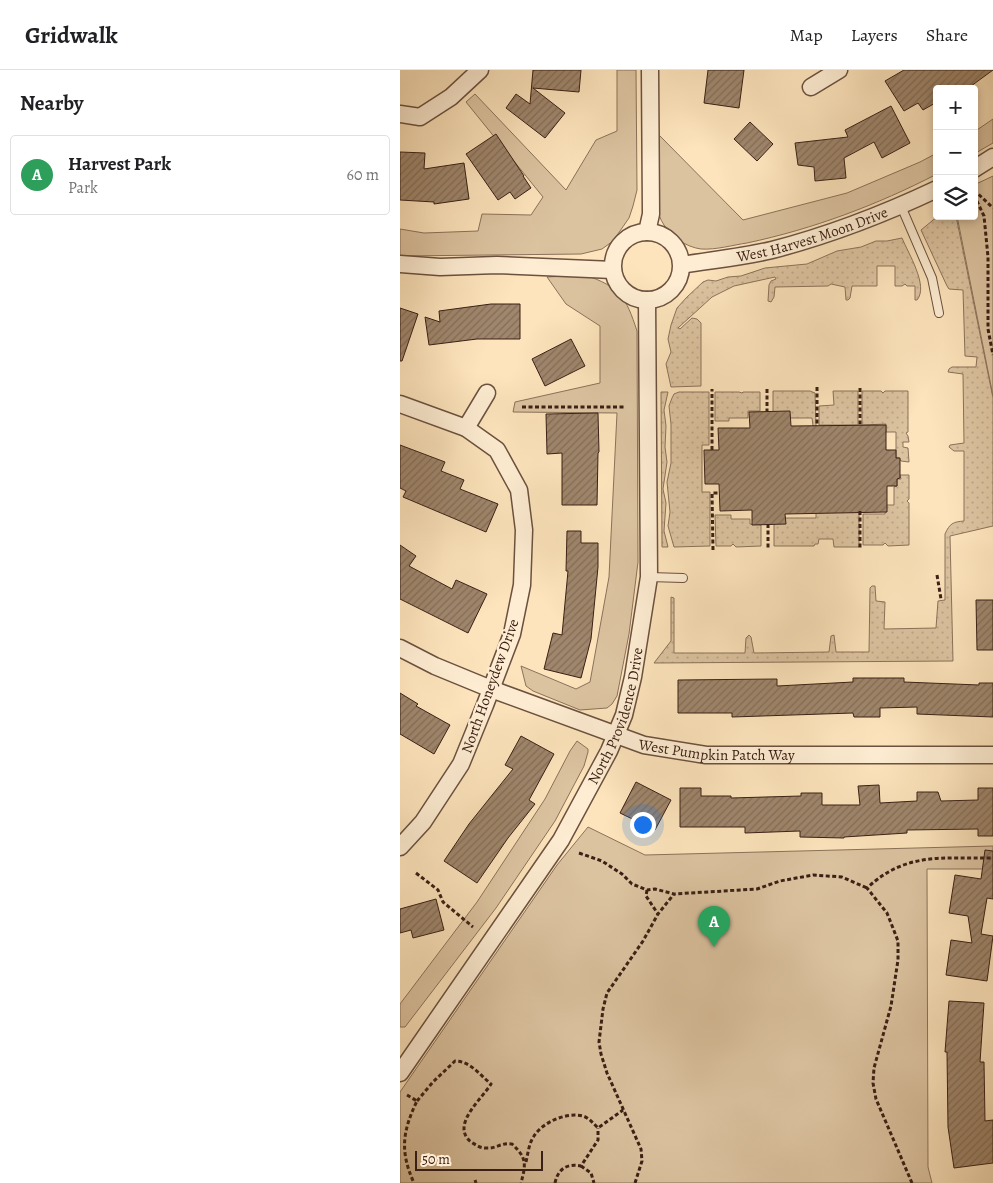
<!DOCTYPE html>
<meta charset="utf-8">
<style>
body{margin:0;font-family:Alegreya,serif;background:#f6f6f6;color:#202124}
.controls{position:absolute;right:15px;top:15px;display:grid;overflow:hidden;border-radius:5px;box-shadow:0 2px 8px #0003}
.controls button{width:45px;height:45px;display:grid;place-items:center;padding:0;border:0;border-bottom:1px solid #e0e0e0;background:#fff;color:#202124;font:25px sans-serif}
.scale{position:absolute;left:15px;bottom:12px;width:128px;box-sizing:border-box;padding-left:5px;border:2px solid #3a2015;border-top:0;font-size:14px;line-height:18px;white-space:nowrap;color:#3a2015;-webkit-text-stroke:4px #feedd3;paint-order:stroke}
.you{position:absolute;left:242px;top:754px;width:18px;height:18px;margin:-12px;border:4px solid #fff;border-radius:50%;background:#1a73e8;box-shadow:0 0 0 8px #1a73e833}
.badge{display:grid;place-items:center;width:32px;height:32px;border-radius:50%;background:#111827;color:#fff;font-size:16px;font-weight:700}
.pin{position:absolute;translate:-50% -41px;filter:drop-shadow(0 1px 2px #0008)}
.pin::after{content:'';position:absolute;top:26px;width:18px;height:15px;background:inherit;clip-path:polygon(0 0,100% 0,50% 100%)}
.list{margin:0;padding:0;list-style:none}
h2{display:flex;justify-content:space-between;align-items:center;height:65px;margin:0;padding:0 20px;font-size:21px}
h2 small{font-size:16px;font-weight:400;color:#757577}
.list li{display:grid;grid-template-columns:32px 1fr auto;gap:15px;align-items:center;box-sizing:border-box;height:80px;margin:0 10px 10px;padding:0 10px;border:1px solid #e0e0e0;border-radius:5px}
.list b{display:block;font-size:19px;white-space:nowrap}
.list p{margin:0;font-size:16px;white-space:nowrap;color:#757577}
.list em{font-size:16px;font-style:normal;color:#757577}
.icon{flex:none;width:28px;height:28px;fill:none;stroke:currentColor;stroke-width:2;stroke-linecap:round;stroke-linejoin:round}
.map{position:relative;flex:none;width:593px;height:1113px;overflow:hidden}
header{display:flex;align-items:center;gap:30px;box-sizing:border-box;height:70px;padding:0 25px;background:#fff;border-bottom:1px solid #e0e0e0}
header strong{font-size:24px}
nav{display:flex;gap:28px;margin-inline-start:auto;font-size:18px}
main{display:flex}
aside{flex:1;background:#fff}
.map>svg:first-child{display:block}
.grass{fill:url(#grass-dots);stroke:#8b725a}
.park{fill:#dcc3a0;stroke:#8b725a}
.building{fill:url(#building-hatch);stroke:#3a2015}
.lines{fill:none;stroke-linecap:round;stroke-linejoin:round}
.service-casing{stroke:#6b513f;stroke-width:10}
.minor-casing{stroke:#6b513f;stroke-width:19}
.path{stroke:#3a2015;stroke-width:3;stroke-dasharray:4 2.5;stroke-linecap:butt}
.service{stroke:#feedd3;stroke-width:8}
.minor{stroke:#feedd3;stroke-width:16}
.labels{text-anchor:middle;stroke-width:5;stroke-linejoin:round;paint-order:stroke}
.street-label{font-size:15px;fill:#3a2015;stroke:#feedd3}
</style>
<header>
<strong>Gridwalk</strong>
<nav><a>Map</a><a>Layers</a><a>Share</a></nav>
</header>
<main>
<aside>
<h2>Nearby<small></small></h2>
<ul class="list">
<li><span class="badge" style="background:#2e9e5b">A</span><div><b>Harvest Park</b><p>Park</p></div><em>60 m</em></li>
</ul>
</aside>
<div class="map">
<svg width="593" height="1113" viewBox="0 0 593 1113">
<defs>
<pattern id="grass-dots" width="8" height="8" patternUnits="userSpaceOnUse" patternTransform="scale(1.25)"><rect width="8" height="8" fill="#dcc3a0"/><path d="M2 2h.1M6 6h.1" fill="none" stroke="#bea789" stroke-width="1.8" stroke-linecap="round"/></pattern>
<pattern id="building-hatch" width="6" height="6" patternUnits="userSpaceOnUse" patternTransform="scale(1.25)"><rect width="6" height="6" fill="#9f866c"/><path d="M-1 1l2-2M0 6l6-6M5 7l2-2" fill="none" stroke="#836d58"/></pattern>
</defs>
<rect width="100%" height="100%" fill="#fde4bc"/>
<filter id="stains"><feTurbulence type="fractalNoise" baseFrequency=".004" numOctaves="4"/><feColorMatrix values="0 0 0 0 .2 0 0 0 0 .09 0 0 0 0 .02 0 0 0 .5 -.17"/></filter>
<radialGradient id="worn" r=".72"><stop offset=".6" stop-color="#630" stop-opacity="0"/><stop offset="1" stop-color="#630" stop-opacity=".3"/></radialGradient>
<!-- grass -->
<g class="grass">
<path d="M538,146H556L593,328V456L550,466L553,591L254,593L271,571V527L274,528V583H345L346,568L349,565L351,567L354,583L429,582L431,566L434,565L436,582H469L470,518L472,516H475L476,531L485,532L484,559L536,558L538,531L545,530V464C550,453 553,452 564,451V381H554L549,377L550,375L564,373L563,304L548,302L549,299L552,297H576L577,287L565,286L563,220L549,219L547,216L521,160Z"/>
<path d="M502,168C508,183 529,216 517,230H515V216H507L505,214L502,216H495V196H477V216H452L450,228L448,230H446L445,217L431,214L428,216L375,217L374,227L371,232L368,231L369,215L371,211L376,209L375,207L334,216L312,227L278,258L280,259L292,248L297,249L301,253V316L271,317L266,294L271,282L268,269L271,255L277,238L287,227L303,212L308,210L316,211L328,207L341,206L365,198L407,194L437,181L461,177L476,171H487Z"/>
<path d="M373,321H410L415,323L416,356H413L412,348H385L373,343Z"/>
<path d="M433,321H458V355H419V336L434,335Z"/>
<path d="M462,321H481L483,323L485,321H508V362L506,363L508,366L509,372H503V377L508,378L509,392L501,391L499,388H496V362H486V354L462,355Z"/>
<path d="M261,322H268L264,340L266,356L265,377L267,392L263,419L266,433L264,461L268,477H262Z"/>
<path d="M279,322H309V375H302V422H310V476L274,477L268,456L270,442L267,412L271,393V354L269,336L272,328L274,324Z"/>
<path d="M315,322H339L342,323L343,322H360V341H348V348H329V351H315Z"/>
<path d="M500,405H509V429L507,431L509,433V475L488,476L485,473L483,475H463V444H485L486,435H494V417L497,416V409H501Z"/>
<path d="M416,440H459V477H434L433,469H419L418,474H415L414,476H374V454L385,448H416Z"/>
<path d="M315,445H331V449H350V454L361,455V476L336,477L333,474L331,476H316Z"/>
</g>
<!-- park -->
<g class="park">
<path d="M217,0H236L237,120L233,136L229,148L213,171L202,179L181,184L0,186V159L24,163L78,161L82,144L131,145L143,127L66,32L75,24L166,120L196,70L217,61Z"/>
<path d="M593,49V73L574,84V62Z"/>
<path d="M259,65L343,150L447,123L520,92L537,83V104C477,135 413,159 347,173C333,175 316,180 301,179C286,177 272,167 264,155C249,133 257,90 259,65Z"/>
<path d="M593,106V326L557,146H574V115Z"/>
<path d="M185,205C220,217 226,227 237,261L238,492L229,564L217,626L212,634L207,638L180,640L133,621L126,616L121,596L176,619L190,612L209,507L217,343L113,342L115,332L200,313V256L166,234L147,207Z"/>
<path d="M177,671L188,679V682L184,696L155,751L96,838L5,957H0V934L77,832L145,729L170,681Z"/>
<path d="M188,757L245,785L593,776V799H527L528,1097L532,1113H0V1022L157,795Z"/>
</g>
<!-- building -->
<g class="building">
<path d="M133,0H181L179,22L133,18L165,43L145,68L106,38L116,24L130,34Z"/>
<path d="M308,0H344L339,38L304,33Z"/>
<path d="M504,0H593L567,19H537V32L523,40L518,33L504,41L485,11Z"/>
<path d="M491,36L510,73L482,88L474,72L444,88L446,108L415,111L414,97L398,95L395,73L448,67L445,60Z"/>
<path d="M350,52L373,74L357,91L334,69Z"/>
<path d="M96,64L124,106H123L131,118L115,129L110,122L98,130L66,84Z"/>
<path d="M0,82L25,83L24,99L64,93L69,129L34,134V132L0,130Z"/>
<path d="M91,234H120V269H77L29,275L25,247L40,252L39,241Z"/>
<path d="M0,238L18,244L2,291H0Z"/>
<path d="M171,269L185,296L145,316L132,289Z"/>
<path d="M390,341L391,356L486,355V380H496V388H500V408L497,409V416H487V442L385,444L386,454L352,455V440L320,441L319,414H305L304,380H319L318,358H350L349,342Z"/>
<path d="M198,343L199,382L198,383L197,435H162V383L147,384L146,344Z"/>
<path d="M0,375L45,392L41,401L64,410L60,419L98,434L86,462L3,427L6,421L0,418Z"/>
<path d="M167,461H181V473H198V497L191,569L181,608L144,599L153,563L162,565L168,501H166Z"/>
<path d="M0,475L16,486L9,496L52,519L56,510L87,524L68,563L0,529Z"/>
<path d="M576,530H593V580H577Z"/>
<path d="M453,608H504V612L579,615V613H593V647L517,644V637L480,638V647H454L453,643L332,647V643H278V610L377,609V616L453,612Z"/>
<path d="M0,623L18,634L16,636L50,655L34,684L0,664Z"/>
<path d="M121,666L154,684L129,730L135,734L108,768L77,813L44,791L69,754L113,699L105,695Z"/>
<path d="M236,712L271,730L255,760L220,743Z"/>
<path d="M479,715L480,733L517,731V722H538L541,731L578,730V718H593V766H578V759L507,760V763L444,767V768L400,767V761L345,763V757H280V718H301V726H331V728L401,726V723H422V735H460L458,716Z"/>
<path d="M585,780L593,781V829L587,828L581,864L593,866L587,911L546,905L551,870L572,873L568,846L549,843L555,805L581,809Z"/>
<path d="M36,829L44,860L13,868L11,860L0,863V839Z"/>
<path d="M549,931L584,933L580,992H584L585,1051L593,1050V1093L554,1098L548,1057L547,982H545Z"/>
</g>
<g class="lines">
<!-- service casing -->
<g class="service-casing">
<g id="service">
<path d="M501,136L532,208L539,243"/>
<path d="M249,507L283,508"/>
</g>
</g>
<!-- minor casing -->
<g class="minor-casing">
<g id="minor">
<path d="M411,17L439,0"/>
<path d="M0,44L20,47L51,27L80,0"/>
<path d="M574,99L593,87"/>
<path d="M247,162L251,144L250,0"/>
<circle cx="247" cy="196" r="34"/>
<path d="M0,194L40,197L97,195L213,200"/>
<path id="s1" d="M282,195C312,190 343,187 372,180C430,165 484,144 537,119"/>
<path d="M0,334L66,358L97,380L119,420L124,460L122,515L112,564L85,635L61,694L23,752L0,777"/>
<path d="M66,358L87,323"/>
<path id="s2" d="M0,578L35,596L91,619L244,675L306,685H593"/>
<path id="s3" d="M0,1003L161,770L209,681L224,645L233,607L249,507L247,230"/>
</g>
</g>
<!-- path -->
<g class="path">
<path d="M574,120L593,138"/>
<path d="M574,125L584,146L588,187V259L593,285"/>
<path d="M417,317V356"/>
<path d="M460,318V355"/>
<path d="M367,319V342"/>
<path d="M122,337H226"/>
<path d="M312,380V319"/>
<path d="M460,441V479"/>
<path d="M368,454V479"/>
<path d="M313,480L312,423H320"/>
<path d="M537,505L541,529"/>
<path d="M179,783L202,791L222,804L232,814L247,820L255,819L274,824L357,819L380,811L413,805L442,807L467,818"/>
<path d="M16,803L38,820L43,832L73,857"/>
<path d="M247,820L246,826L258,844"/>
<path d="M7,1025L17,1031C2,1062 0,1082 14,1113"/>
<path d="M17,1031L33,1012L55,991C70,991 80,1005 91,1014C82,1029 50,1055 71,1072C76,1075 80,1078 86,1078C96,1079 102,1072 112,1074C127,1088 126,1094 121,1113"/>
<path d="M126,1092C128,1083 129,1073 134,1066C143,1052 166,1042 183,1046C189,1048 193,1053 198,1058L223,1040"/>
<path d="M181,1096L191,1103L194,1113"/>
<path d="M75,1110L76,1113"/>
<path d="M155,1113C158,1099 167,1093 181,1096L198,1070V1058"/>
<path d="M235,1113L242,1091L241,1079L207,1003L201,984L199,972L203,939L207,923L243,871L258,844L274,824"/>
<path d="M512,1113L476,1029L473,1013L474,998L491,936L498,890V871L491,853L487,843L467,818C507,781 543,789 593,788"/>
</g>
<!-- service -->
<use href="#service" class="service"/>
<!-- minor -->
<use href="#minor" class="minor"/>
</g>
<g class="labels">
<!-- street labels -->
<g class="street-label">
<text dy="5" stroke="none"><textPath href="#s1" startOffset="134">West Harvest Moon Drive</textPath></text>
<text transform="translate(90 616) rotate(-70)" y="5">North Honeydew Drive</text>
<text dy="5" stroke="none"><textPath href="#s3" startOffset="420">North Providence Drive</textPath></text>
<text dy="5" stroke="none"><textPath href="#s2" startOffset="336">West Pumpkin Patch Way</textPath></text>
</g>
</g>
<rect width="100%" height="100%" filter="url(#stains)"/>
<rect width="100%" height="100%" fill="url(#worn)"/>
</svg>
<div class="controls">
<button>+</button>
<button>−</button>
<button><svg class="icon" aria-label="layers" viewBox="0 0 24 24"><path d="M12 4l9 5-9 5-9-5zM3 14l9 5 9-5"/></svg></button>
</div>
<div class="scale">50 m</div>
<div class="you"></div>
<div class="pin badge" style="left:314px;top:877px;background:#2e9e5b">A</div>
</div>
</main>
